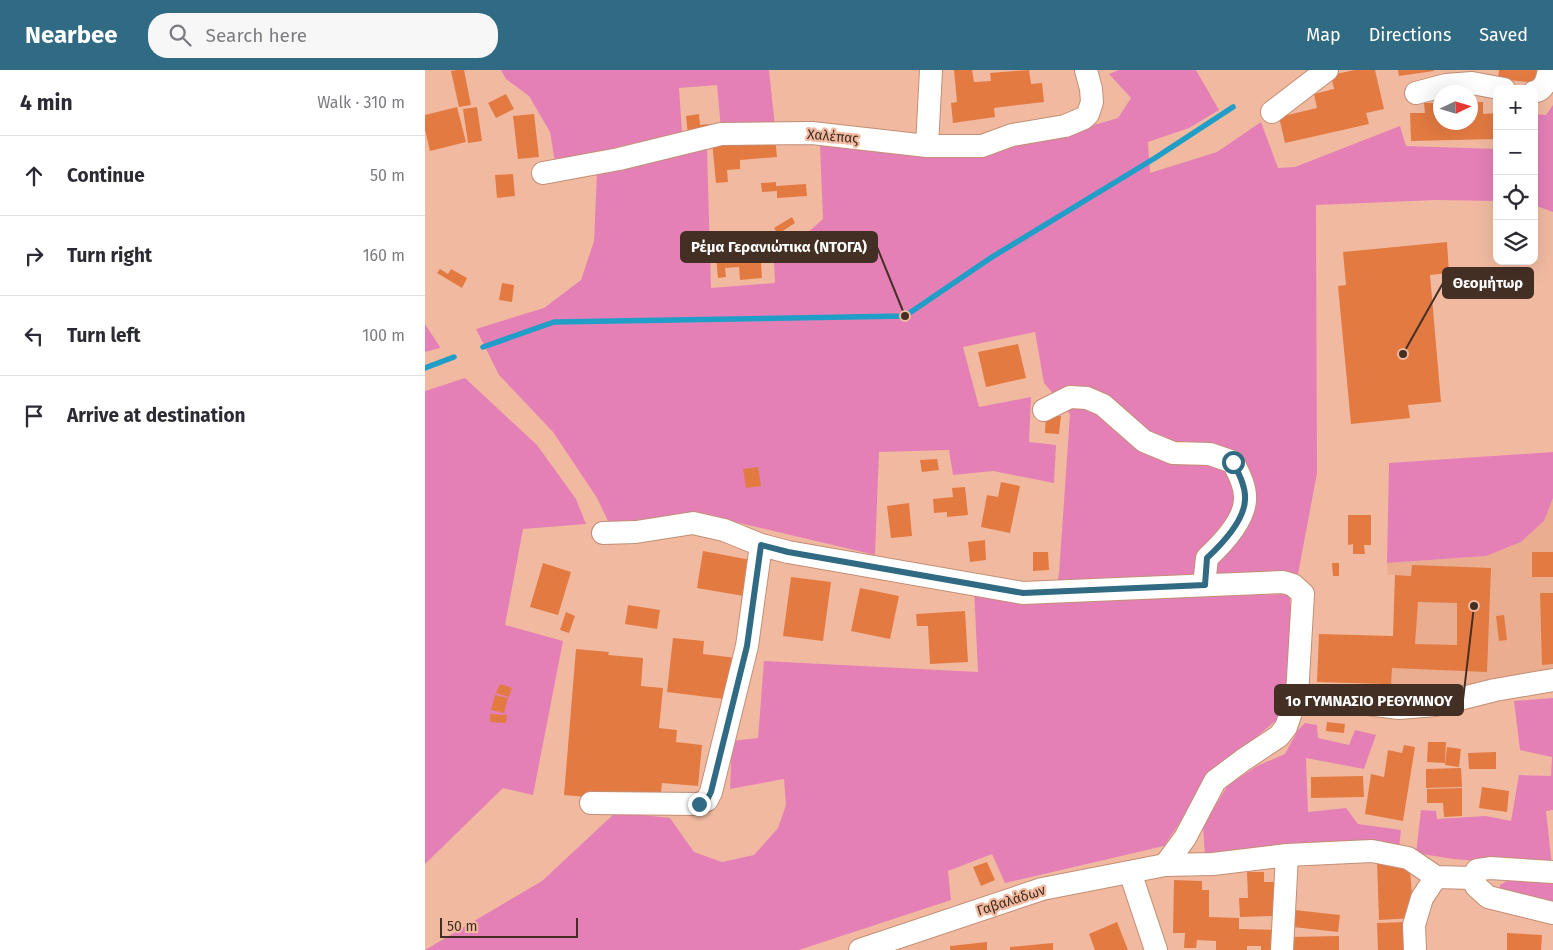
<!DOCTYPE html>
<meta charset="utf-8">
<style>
body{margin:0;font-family:"Fira Sans",sans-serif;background:#f7f7f7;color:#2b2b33}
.controls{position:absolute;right:15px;top:15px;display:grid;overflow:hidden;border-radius:10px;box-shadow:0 5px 20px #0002}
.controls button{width:45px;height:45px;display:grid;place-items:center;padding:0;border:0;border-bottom:1px solid #e1e1e2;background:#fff;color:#2b2b33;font:25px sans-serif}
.compass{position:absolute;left:1008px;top:15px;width:45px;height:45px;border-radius:50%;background:#fff;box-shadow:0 5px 20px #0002;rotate:86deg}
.scale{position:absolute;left:15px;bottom:12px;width:138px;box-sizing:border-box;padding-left:5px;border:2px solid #442f24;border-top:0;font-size:14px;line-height:18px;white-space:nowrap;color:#442f24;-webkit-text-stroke:4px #f1baa0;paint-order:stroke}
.stop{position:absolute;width:15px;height:15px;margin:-11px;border:4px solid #306b83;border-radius:50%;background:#fff}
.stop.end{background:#306b83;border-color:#fff;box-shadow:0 1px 5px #0008}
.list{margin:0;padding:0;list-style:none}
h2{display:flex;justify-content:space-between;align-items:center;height:65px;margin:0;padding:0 20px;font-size:21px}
h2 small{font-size:16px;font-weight:400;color:#7c7c81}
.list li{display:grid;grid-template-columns:32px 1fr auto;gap:15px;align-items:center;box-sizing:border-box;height:80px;padding:0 20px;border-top:1px solid #e1e1e2}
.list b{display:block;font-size:19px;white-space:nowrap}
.list em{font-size:16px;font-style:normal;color:#7c7c81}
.icon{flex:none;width:28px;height:28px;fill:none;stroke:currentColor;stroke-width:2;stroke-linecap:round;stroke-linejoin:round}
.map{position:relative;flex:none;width:1128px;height:880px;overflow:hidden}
header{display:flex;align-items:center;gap:30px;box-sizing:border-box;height:70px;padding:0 25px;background:#306b83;color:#fff}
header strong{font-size:24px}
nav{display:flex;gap:28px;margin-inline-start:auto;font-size:18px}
.search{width:350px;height:45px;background:#f7f7f7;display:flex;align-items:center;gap:12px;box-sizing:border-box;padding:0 18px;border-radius:20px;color:#7c7c81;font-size:19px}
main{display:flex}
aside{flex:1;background:#fff}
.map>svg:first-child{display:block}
.built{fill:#ebad90}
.green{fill:#e580b7}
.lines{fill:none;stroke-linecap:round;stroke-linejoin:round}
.stream{stroke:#219ec8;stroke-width:5.5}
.building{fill:#e37a42;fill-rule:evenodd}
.minor-casing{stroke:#c28e75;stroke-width:24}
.minor{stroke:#fff;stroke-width:22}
.route{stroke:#306b83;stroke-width:6}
.labels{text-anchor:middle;stroke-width:4.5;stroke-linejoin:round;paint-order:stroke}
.street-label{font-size:14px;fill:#442f24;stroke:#f1baa0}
.leader{fill:none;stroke:#442f24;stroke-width:2}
.callout-dot{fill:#442f24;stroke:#f1baa0;stroke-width:2}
.callout{fill:#442f24;stroke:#442f24;stroke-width:2}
.callout-label{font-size:15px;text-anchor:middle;font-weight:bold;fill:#fff}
</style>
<header>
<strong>Nearbee</strong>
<div class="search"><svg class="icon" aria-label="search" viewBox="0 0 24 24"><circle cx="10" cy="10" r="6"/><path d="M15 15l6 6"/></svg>Search here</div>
<nav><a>Map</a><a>Directions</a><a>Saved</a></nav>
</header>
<main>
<aside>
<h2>4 min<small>Walk · 310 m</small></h2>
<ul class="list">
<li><svg class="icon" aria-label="ahead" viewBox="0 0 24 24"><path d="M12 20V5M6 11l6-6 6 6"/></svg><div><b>Continue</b></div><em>50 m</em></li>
<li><svg class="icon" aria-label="right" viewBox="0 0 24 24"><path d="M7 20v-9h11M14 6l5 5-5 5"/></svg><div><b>Turn right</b></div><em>160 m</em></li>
<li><svg class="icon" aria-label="left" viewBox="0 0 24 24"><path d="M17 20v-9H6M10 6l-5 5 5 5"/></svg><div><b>Turn left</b></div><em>100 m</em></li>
<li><svg class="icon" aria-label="arrive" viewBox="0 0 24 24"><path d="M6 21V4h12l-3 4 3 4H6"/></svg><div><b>Arrive at destination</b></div></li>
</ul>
</aside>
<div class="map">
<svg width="1128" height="880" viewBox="0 0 1128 880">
<rect width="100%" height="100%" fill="#f1baa0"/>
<!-- built -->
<path class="built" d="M1128,428V603L1020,626L966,629L970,505H963L962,493L1061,486L1096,472L1119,451Z"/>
<!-- green -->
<g class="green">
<path d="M76,0H344L350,57L296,59L292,15L254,18L257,62L130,92L125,62L104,26L81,9Z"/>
<path d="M694,0H771L794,40L764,58L723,72L725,103L792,82L836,52L853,98L870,97L975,56L981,76L1072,79V131L1011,130L891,135L892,403L873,504L632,514L634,504L645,344L619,313L610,262L538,277L554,337L606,327L604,372L631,375L629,413L568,401L528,405L524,380L454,382L450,485L272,443L184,453L172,428L128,362L74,305L51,259L119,238L156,210L169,171L172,102L282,79L286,218L350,213L349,192L398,149L395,75L550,87L597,72L644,62L693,48L706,28L684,4Z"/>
<path d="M1128,35V142L1109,135V44L1121,45Z"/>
<path d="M0,254L15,277V278L0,282Z"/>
<path d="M40,308L112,375L151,429L161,454L98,459L80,555L138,571L108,725L78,718L0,794V321Z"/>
<path d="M1128,382V428L1119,451L1096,472L1061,486L962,493L964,393Z"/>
<path d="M549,518L722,528L865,524V618L856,646L821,676L764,739L739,776L580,813L567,784L523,801L526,830L374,880H0L117,811L191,742L245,748L269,782L297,792L329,785L353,758L361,735L359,709L305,719L307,671L333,668L339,591L553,602Z"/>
<path d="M1128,628V740L1121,741L1127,796L1028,789L991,783L996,740L1011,741L1012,749L1061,746L1086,751L1094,705L1126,706L1127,687L1095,680L1089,631Z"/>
<path d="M880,653L892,655L893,668L924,675L930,660L951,665L939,699L881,688L883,742L921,738L933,754L976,760L974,778L780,787L778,756L803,715L832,696L860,684L873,660Z"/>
<path d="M1097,810L1128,811V832L1075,821V815L1082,811Z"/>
</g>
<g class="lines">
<!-- stream -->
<g class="stream">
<path d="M58,277L129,252L480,246L567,187L730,88L808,37"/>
<path d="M0,298L29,287"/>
</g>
</g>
<!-- building -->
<g class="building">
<path d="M32,0H39L46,35L34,37L26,1Z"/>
<path d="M529,0H547L549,12L566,11L565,3L604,0L606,14L617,13L619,32L569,38L570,47L528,53L526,33L532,32Z"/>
<path d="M930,0H950L959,39L941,43L944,54L860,73L854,47L892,38L889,24L909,19L906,5Z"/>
<path d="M973,0H1009V1L974,6Z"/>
<path d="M1074,0H1115L1113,13L1073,9Z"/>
<path d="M81,24L89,39L71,48L63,33Z"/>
<path d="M1046,32H1058V44L1072,43V69L986,71L985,43H1000L999,33H1016V52H1046Z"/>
<path d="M32,37L41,72L5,81L0,60V45Z"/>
<path d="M52,37L57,71L43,73L38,39Z"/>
<path d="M109,44L114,87L93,89L88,46Z"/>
<path d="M274,44L275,55L283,54L284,62L263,64L261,46Z"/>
<path d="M350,66L352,87L315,90V99L302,100L303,112L291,113L287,71Z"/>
<path d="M88,104L90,126L72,128L70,105Z"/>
<path d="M351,112V116L381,114L382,126L352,128V121L337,122L336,113Z"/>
<path d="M367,147L370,153L353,164L349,158Z"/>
<path d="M328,172L329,175L335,174L337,208L315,210L314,197L300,198L301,207L293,208L291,187L301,186L299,175Z"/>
<path d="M1022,172L1024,203L1005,205L1016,332L983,335L985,348L926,354L913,216L921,215L918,182Z"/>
<path d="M15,199L23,204L26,199L42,208L37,218L12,203Z"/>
<path d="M77,213L89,215L87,232L74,230Z"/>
<path d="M593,274L601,308L561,317L553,282Z"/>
<path d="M621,345L636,346L634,364L620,363Z"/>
<path d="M512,389L514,400L497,402L495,390Z"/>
<path d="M333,397L336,416L321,418L318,399Z"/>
<path d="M576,412L595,416L585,463L556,457L562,425L573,427Z"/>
<path d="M540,417L543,445L522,447V442L509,443L508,429L528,427L527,418Z"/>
<path d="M484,433L487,466L466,468L462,436Z"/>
<path d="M923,445H946V475H939L940,484H928V474L923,475Z"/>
<path d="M560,470L561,490L545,492L543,472Z"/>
<path d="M278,481L331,491L325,527L272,518Z"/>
<path d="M608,482H623L624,500L608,501Z"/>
<rect x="1107" y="482" width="21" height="25"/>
<path d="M118,493L146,502L133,545L105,537Z"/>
<path d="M907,493H914V506H908Z"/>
<path d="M987,495L1066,498L1062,602L967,598L966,619H957V614L892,612L894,564L968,566L970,505L986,506ZM993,532L1032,533V575L990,574Z"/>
<path d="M366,507L406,512L398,571L358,566Z"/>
<path d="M435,518L474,526L465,569L426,561Z"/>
<path d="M1115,523H1128V594L1117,595Z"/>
<path d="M203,535L235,540L232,559L200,554Z"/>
<path d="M540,541L543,592L505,594L503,556H492L491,544Z"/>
<path d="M141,542L150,546L144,563L135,560Z"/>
<path d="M1079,545L1082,570L1074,571L1071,546Z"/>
<path d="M248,568L279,571L278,584L312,588L307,630L242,622Z"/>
<path d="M151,579L184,582L183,585L218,588L216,616L238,618L234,658L252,660L251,672L277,675L273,716L237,713L235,733L139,725Z"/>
<path d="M75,614L87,618L84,627L71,623Z"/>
<path d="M70,625L83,628L79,643L66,640Z"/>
<path d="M65,644L82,645L81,653L65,652Z"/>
<path d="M902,652L920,654L919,663L901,661Z"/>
<path d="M1003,672H1021L1020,693L1002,692Z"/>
<path d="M979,675L990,677L978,751L940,744L946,704L959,707L963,680L977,683Z"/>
<path d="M1022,677L1036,679L1034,697L1020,695Z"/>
<path d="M1071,682V699H1044L1043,683Z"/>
<path d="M1036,698L1037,717L1001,718V699Z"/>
<path d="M938,706L939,727L886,728V707Z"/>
<path d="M1057,717L1084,721L1082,742L1054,738Z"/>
<path d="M1037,718V746L1019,747L1018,733H1002V719Z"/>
<path d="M984,789L989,848L954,850L952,791Z"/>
<path d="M562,792L570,810L556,816L548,797Z"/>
<path d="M822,802H839V812H849L850,846L815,847L814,828H823Z"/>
<path d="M749,810L777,811V820H784V847L814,848V859L852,860L851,880H836V876H822V880H791V871L772,870L771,878H759L760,863H748Z"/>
<path d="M869,840L915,845L913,862L868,857Z"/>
<path d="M692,852L703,880H670L664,864Z"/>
<path d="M980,852L981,880H953L952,853Z"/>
<path d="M1082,863L1117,865L1116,880H1082Z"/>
<path d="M914,866V880H865V867Z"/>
<path d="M562,872V880H525V876Z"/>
<path d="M628,873V880H585V877Z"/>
</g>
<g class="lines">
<!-- minor casing -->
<g class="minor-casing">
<g id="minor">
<path d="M1109,22C1120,20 1122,9 1124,0"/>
<path d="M991,23L1021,15L1047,13L1079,19"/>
<path d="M847,42L902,0"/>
<path d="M502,76L506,0"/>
<path d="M118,103L194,89L296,64L387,63L502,76H557L587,65L640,56L659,48L663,44L667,32L666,19L661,0"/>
<path d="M619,340L645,327L662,328L678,335L719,371L748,383L785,384L808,392C814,404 821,417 820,430C819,451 797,474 782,488L779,515"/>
<path d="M178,463L211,462L268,453L299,460L336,475L363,482L598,523L858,512L868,515L878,524L872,625L861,657L854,666L818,690L790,711L760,768L740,795L788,794L862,785L947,781L983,788L1011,807L1048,808"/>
<path d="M872,625L974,638L1010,635L1070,620L1128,610"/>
<path d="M166,733L274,734L282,730L286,722L322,576L336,475"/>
<path d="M705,802L731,880"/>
<path d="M1128,802L1065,798L1052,800L1048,808L1051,816L1063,827L1128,843"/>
<path d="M435,880L617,819L740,795"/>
<path d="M857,880L862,785"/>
<path d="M990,880L989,855L997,828L1011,807"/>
</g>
</g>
<!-- minor -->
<use href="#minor" class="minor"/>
</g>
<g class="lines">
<!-- route -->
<path class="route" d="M274,734L282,730L286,722L322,576L336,475L363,482L598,523L780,515L782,488C797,474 819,451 820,430C821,417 814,404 808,392"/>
</g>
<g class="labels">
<!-- street labels -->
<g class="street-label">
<text transform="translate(408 66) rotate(5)" y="5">Χαλέπας</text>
<text transform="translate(586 830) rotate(-18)" y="5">Γαβαλάδων</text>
</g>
</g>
<!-- callouts -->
<path class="leader" d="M480 246L452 177M978 284L1018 213M1049 536L1038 630"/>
<g class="callout-dot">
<circle cx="480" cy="246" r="5"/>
<circle cx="978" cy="284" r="5"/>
<circle cx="1049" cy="536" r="5"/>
</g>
<g class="callout">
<rect x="256" y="162" width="196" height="30" rx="5"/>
<rect x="1018" y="198" width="90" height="30" rx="5"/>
<rect x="850" y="615" width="188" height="30" rx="5"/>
</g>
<g class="callout-label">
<text x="354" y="182">Ρέμα Γερανιώτικα (ΝΤΟΓΑ)</text>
<text x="1063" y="218">Θεομήτωρ</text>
<text x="944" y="636">1ο ΓΥΜΝΑΣΙΟ ΡΕΘΥΜΝΟΥ</text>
</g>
</svg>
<div class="controls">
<button>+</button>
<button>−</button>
<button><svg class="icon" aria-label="locate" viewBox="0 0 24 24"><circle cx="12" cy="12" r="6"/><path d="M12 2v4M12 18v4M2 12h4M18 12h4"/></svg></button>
<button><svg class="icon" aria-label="layers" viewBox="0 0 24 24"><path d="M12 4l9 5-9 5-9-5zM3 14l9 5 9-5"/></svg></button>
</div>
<svg class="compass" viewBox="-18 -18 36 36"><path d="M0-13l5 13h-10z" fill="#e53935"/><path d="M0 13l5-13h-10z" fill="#7c7c81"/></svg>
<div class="scale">50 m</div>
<div class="stop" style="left:808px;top:392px"></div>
<div class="stop end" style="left:274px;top:734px"></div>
</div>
</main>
